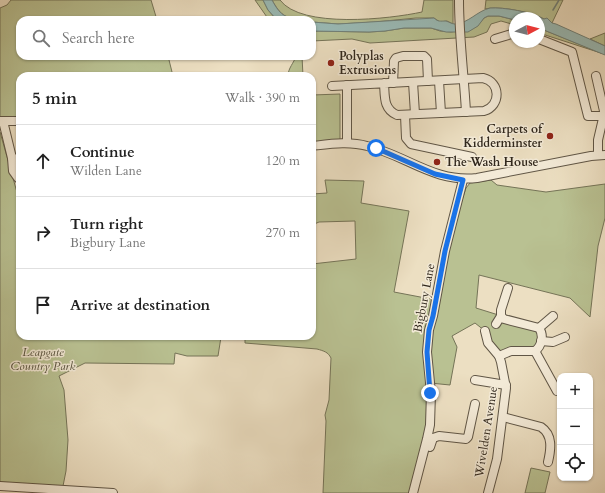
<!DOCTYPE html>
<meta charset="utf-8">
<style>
body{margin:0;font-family:Cardo,serif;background:#f2f2f2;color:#222}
.controls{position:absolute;right:12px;bottom:12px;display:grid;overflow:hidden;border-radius:8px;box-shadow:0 1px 3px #0004}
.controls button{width:36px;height:36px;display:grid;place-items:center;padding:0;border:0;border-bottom:1px solid #e0e0e0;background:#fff;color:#222;font:20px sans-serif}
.compass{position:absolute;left:509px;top:12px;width:36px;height:36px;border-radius:50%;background:#fff;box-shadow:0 1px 3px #0004;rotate:83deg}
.stop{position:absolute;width:12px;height:12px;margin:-9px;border:3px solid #1a73e8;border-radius:50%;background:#fff}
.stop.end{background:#1a73e8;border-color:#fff;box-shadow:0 1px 4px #0008}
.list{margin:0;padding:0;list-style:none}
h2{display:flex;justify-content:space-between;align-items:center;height:52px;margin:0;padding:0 16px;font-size:17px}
h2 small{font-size:13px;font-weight:400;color:#767676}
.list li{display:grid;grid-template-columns:26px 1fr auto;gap:12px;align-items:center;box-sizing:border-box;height:72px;padding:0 16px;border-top:1px solid #e0e0e0}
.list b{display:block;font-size:15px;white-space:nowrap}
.list p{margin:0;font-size:13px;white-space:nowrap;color:#767676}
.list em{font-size:13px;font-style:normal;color:#767676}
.icon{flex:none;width:22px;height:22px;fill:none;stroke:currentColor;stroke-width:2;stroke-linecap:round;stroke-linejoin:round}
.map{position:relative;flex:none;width:605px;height:493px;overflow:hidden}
.search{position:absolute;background:#fff;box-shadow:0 1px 3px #0004;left:16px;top:16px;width:300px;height:44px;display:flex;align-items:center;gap:10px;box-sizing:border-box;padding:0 14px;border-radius:12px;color:#767676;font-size:15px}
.panel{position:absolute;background:#fff;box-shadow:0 1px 3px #0004;left:16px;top:72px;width:300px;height:268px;border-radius:12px}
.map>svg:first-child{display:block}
.green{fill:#b9c192;stroke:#757458}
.water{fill:#9abcb8;stroke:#70817a}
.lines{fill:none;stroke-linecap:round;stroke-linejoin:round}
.stream{stroke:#70817a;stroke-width:1.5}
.minor-casing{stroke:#605646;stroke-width:10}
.minor{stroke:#f3ead7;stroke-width:8}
.route{stroke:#1a73e8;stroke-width:5}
.poi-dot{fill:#8f2418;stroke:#f3ead7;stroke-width:1.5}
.labels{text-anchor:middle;stroke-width:3;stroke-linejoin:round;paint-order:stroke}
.poi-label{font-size:12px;font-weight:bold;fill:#31281d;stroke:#f3ead7;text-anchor:start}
.street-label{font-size:12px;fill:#31281d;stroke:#f3ead7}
.park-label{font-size:12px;font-style:italic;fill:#534e3a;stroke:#f3ead7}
</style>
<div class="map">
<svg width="605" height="493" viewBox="0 0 605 493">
<rect width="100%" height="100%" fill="#ecdfc2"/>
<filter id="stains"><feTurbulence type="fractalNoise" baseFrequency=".005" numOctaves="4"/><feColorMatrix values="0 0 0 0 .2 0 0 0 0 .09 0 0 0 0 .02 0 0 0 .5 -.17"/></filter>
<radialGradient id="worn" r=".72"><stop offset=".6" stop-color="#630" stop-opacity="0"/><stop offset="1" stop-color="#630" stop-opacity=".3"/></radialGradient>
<!-- green -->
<g class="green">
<path d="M11,0H151L157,20H20V56H168L173,76H20V118H0V8L7,5Z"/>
<path d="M255,0H263L268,10L277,20H269Z"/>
<path d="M272,0H280C301,29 390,19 422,12L424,0H453V24L447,21L440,22L434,18H416L375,22L338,24L312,22V20C290,20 283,20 272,0Z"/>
<path d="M486,0H563L552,23C537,14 503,5 485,9Z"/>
<path d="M488,16H499L515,20V25L501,21L491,24L487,32L474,37L370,43L352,39L312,41V31L369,32L385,31L404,28H431L440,31L451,32L472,29L478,25L484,18Z"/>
<path d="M539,28L601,53L539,33Z"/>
<path d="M605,33V46L590,39Z"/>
<path d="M296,56H302L303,76H288C288,68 294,63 296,56Z"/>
<path d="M340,94V143L312,146V95Z"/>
<path d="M0,132L20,203V336H312V264L356,259L355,221L319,222L312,225V194L327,193L325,180L364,181L361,203L409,211L394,292L436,300L457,216L466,188L470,183L491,180L497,185L546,192L605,184V218L598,246L590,317L570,298L479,275L476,308L537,327L540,346L499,356L485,331L475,323L452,336L457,347L450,385L430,383L431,408L413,493H323L326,421L325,415L329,400L331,358C328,352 324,351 317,349L245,343V339L221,337L218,356H187L175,353L174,364L85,363L59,376L64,390L68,440L66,471L63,486L0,483Z"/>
<path d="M531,468L550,472L545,493H525Z"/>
</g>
<!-- water -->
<g class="water">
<path d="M263,0H272C280,15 284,17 300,20H277L268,10Z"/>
<path d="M490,8C503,7 533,12 544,19L547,18L552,23L556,24L605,46V55L539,28V18H515V20L499,16H488L484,18L478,26L468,32H446L431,28H404L385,31L369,32L312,31V22L338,24L434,18C438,22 440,21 446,21C449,22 452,24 455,24C469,23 477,11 490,8Z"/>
</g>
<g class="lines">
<!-- stream -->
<path class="stream" d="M553,10L559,0"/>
<!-- minor casing -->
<g class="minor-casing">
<g id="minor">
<path d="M459,0C459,37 464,75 466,112"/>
<path d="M495,39L515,33"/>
<path d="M539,39L572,52L588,116H603"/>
<path d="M596,76L604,111"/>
<path d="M439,81L441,113"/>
<path d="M413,82L415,114"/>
<path d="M393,83L394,61L396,58L403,56H424L427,59L428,81"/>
<path d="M332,86L483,78C501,82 501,106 484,111L397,115C383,109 385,96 384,83"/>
<path d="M405,115L406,138L411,144L472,157"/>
<path d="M0,121H20"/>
<path d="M3,121L12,158L20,159"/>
<path d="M347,143V85"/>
<path d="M312,146C330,144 349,141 367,146C406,155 434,183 477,178L591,156L605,155"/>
<path d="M598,155V140L605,110"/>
<path d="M12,158L13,171L18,178L20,179"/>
<path d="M496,324L501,316"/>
<path d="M539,328L553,316"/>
<path d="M485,331L488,343L499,356L501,362L506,388L497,459L488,493"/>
<path d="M541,341L553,342L565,337"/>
<path d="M535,351L557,391"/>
<path d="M499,356L511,351H535C542,346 544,335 539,328L504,319L501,316V310L508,288"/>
<path d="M475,380L506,385"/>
<path d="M503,417L541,427C553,435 551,449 548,462"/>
<path d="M430,447L433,438L439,436L466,439L468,437L475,404"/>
<path d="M0,486L113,493"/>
<path d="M413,493L427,439L430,425L431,393L427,352L429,330L433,316L445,251L463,180"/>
</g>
</g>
<!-- minor -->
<use href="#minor" class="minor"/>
</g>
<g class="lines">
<!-- route -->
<path class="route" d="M376,148L435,174L463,180L445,251L433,316L429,330L427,352L430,393"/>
</g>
<!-- markers -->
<g class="poi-dot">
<circle cx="331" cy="63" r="4"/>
<circle cx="550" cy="136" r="4"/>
<circle cx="437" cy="162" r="4"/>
</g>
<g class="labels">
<!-- poi labels -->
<g class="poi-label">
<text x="339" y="60">Polyplas<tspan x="339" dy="14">Extrusions</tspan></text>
<text x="542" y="133" text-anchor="end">Carpets of<tspan x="542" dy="14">Kidderminster</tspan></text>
<text x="445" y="166">The Wash House</text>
</g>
<!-- street labels -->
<g class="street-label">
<text transform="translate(424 298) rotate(-79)" y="4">Bigbury Lane</text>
<text transform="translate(486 432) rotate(-81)" y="4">Wivelden Avenue</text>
</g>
<!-- park labels -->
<g class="park-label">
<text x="43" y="356">Leapgate<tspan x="43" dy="14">Country Park</tspan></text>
</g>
</g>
<rect width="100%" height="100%" filter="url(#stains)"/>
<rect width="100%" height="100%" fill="url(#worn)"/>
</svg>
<div class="controls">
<button>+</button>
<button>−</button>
<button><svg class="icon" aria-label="locate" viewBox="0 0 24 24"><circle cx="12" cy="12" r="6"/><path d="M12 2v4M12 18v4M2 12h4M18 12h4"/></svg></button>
</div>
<svg class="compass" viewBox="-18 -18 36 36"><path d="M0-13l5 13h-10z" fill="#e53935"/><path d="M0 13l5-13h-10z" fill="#767676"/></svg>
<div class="stop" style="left:376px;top:148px"></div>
<div class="stop end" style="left:430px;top:393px"></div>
<div class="search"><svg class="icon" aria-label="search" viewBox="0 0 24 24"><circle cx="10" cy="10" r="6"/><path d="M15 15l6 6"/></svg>Search here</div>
<section class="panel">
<h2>5 min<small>Walk · 390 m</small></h2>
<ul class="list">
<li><svg class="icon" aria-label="ahead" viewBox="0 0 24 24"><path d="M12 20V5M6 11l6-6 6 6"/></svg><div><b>Continue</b><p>Wilden Lane</p></div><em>120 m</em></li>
<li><svg class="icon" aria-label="right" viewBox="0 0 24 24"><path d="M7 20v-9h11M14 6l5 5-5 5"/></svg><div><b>Turn right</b><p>Bigbury Lane</p></div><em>270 m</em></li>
<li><svg class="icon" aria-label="arrive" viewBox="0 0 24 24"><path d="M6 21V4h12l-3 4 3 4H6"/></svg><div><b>Arrive at destination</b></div></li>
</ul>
</section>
</div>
